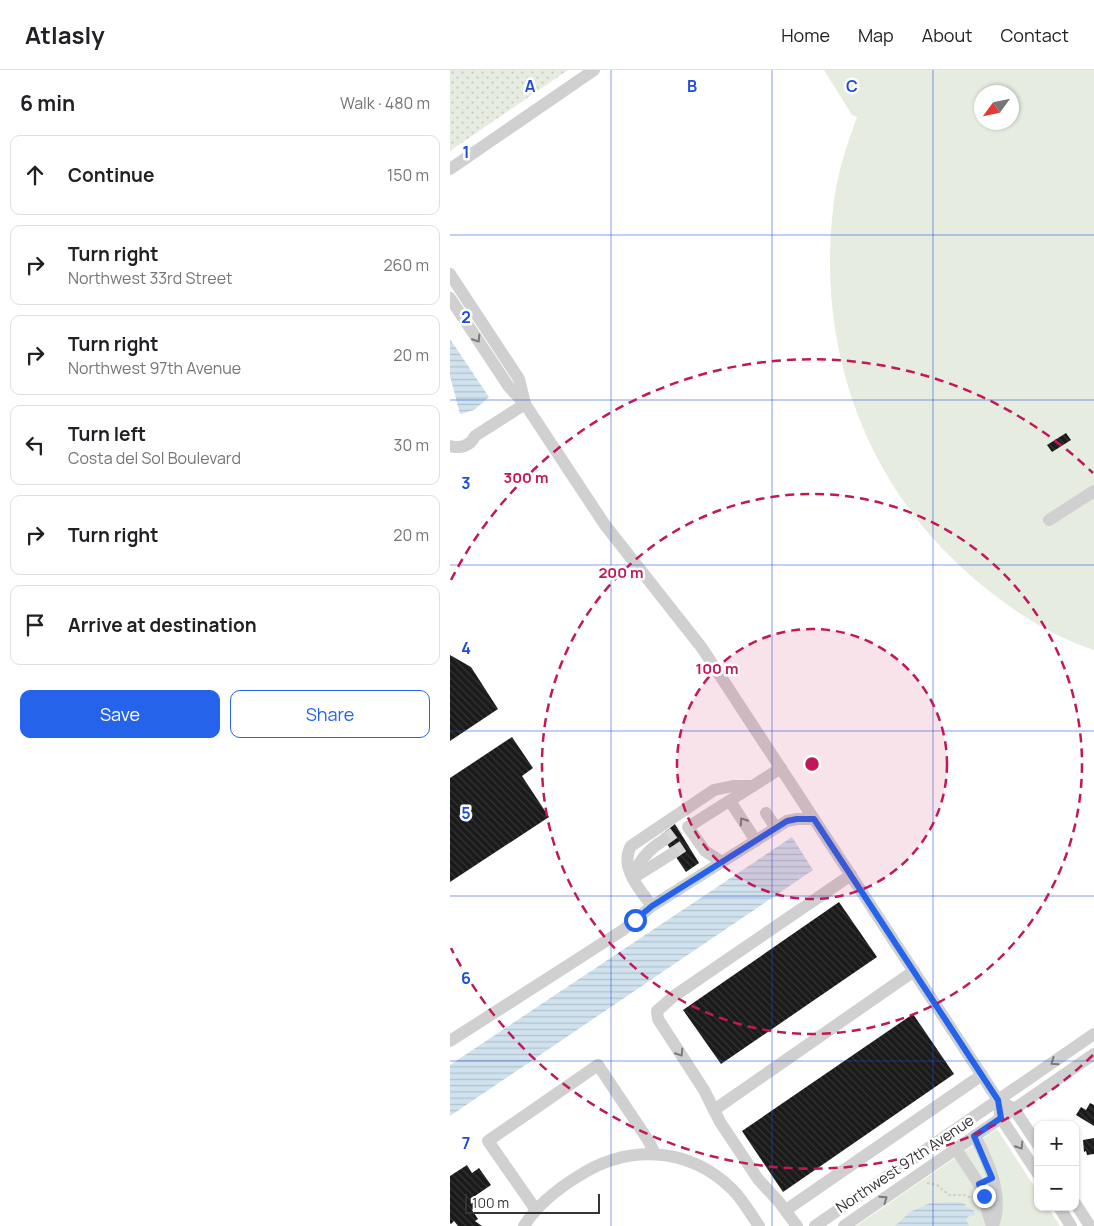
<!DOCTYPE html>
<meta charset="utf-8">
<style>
body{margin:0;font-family:Manrope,sans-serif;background:#f6f6f6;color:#202124}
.controls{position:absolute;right:15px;bottom:15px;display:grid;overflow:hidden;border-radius:10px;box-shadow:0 1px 4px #0004}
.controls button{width:45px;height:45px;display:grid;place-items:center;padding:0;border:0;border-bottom:1px solid #e0e0e0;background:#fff;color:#202124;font:25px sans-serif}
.compass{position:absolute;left:524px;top:15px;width:45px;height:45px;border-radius:50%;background:#fff;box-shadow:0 1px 4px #0004;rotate:237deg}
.scale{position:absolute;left:15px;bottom:12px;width:135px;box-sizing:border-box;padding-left:5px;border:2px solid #333;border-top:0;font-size:14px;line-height:18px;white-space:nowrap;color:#333;-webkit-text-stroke:4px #fff;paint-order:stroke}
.stop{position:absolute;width:15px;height:15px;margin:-11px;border:4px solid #2563eb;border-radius:50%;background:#fff}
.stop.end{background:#2563eb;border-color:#fff;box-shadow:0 1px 5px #0008}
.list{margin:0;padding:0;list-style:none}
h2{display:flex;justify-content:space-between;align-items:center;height:65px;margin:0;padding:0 20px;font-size:21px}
h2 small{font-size:16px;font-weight:400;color:#757577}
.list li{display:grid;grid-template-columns:32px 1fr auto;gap:15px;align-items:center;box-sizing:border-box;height:80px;margin:0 10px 10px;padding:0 10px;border:1px solid #e0e0e0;border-radius:10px}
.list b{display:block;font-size:19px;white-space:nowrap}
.list p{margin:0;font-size:16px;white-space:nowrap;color:#757577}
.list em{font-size:16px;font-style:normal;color:#757577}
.actions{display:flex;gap:10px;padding:15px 20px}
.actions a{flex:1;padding:11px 0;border:1px solid #2563eb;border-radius:10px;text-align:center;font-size:18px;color:#2563eb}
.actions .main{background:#2563eb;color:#fff}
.icon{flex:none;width:28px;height:28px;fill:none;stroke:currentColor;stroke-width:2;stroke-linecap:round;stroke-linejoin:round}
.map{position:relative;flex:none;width:644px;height:1156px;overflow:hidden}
header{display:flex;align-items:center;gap:30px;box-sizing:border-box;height:70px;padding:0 25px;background:#fff;border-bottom:1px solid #e0e0e0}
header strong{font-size:24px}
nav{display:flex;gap:28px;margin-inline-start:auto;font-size:18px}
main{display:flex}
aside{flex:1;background:#fff}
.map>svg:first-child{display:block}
.grass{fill:#e6ecdf;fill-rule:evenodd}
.park{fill:url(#park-dots)}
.water{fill:url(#water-rules)}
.building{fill:url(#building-back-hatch)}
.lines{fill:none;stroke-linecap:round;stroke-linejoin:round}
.minor-tunnel{stroke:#d6d6d6;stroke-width:12;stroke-dasharray:12 6;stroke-linecap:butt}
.path{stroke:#cdcdcd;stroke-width:2;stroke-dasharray:2.5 2.5;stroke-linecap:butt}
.minor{stroke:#d0d0d0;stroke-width:12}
.oneway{stroke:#7a7a7a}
.route{stroke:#2563eb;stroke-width:6}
.grid{fill:none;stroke:#1d4ed8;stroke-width:1;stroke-opacity:0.55}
.ring{fill:none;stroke:#c2185b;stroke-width:2.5;stroke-dasharray:9 6}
.labels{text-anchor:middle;stroke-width:5;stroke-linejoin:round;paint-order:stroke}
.street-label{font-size:15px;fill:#333;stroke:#fff}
.grid-label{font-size:16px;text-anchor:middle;font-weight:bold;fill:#1d4ed8;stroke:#fff;stroke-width:5;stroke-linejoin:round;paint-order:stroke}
.centre{fill:#c2185b;stroke:#fff;stroke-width:2.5}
.ring-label{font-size:15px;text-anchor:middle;font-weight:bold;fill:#c2185b;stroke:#fff;stroke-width:5;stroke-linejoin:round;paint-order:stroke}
</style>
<header>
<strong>Atlasly</strong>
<nav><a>Home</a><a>Map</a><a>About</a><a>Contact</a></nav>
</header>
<main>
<aside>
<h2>6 min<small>Walk · 480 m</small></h2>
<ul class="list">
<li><svg class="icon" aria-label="ahead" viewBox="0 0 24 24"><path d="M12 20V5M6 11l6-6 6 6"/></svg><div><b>Continue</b></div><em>150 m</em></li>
<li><svg class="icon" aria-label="right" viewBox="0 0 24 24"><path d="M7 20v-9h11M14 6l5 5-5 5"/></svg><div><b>Turn right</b><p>Northwest 33rd Street</p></div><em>260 m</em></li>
<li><svg class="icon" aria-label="right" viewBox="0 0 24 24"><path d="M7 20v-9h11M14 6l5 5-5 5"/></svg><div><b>Turn right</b><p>Northwest 97th Avenue</p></div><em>20 m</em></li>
<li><svg class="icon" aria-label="left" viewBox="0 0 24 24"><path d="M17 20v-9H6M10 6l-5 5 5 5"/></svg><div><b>Turn left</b><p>Costa del Sol Boulevard</p></div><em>30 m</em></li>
<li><svg class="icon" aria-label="right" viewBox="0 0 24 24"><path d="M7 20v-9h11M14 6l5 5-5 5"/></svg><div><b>Turn right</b></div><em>20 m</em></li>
<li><svg class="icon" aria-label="arrive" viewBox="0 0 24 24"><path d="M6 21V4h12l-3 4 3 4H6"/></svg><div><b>Arrive at destination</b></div></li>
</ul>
<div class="actions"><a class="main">Save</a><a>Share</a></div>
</aside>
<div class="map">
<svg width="644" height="1156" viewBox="0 0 644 1156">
<defs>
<pattern id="park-dots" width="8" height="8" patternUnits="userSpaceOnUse" patternTransform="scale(1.25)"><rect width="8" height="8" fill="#e6ecdf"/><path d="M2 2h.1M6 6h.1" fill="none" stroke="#c6cbc0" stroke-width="1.8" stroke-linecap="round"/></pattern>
<pattern id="water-rules" width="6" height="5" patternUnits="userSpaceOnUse" patternTransform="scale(1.25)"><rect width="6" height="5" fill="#cfe2ee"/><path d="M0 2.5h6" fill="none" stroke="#b2c2cd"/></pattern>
<pattern id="building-back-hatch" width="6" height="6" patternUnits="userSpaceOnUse" patternTransform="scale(1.25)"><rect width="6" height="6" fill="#1a1a1a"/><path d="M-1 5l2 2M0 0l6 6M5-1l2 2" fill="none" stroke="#333"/></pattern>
</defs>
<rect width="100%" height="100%" fill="#fff"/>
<!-- grass -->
<g class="grass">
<path d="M374,0H644V580C604,567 566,543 533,516C414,420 363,274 385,124C389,98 398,72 407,47L402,45ZM532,22H562V52H532Z"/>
<path d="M547,1059L588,1122V1137H598L610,1156H406Z"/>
</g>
<!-- park -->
<path class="park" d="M0,0H118L0,81Z"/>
<!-- water -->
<g class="water">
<path d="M0,269L39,327L24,340L10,344L0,306Z"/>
<path d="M342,767L363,800L0,1046V995Z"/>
<path d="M508,1132L515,1134L517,1138L523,1140L525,1143L524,1146L520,1145L516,1149L519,1156H445L460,1142L480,1133Z"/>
</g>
<!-- building -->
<g class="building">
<path d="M616,363L621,370L602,382L597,375Z"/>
<path d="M0,585L21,597L48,639L0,671Z"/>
<path d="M62,667L83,698L72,706L99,747L0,812V708Z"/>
<path d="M225,754L249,793L236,802L211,765Z"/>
<path d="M389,832L427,887L271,994L233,940Z"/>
<path d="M463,944L504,1004L333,1122L292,1061Z"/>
<path d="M640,1033L644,1035V1056L626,1045L631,1037L636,1040Z"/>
<path d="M644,1068V1084L637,1085L636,1081L634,1082L633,1070Z"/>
<path d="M17,1095L22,1103L29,1098L41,1115L22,1128L32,1134L22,1140L28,1149L25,1151L32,1156H8L4,1151L1,1154L0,1153V1106Z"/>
</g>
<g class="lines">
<!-- minor-tunnel -->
<g class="minor-tunnel">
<path d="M214,770L229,759"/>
<path d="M223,783L238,773"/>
</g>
<!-- path -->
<path class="path" d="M477,1113L487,1115L499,1125H514L522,1128"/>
<!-- minor -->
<g class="minor">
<path d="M0,99L144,0"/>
<path d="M0,204L69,309L75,334"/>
<path d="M0,228L59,317L75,334L155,455L252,578L548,1030L551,1048L588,1104"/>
<path d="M0,376C11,379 20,376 25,366L75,334"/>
<path d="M599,450L644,421"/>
<path d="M280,731L306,771"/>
<path d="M316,743L326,758"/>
<path d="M272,792L255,781L238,757L331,698"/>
<path d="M183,808C188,791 199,779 214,770"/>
<path d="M183,808L223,783"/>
<path d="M202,836C190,820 169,797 181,776L264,720L283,716H303"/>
<path d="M0,971L173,860L202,836L337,751L347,749H364"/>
<path d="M557,1035L564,1039L588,1075"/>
<path d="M264,1040L464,901"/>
<path d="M525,1066C539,1093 554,1126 543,1156"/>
<path d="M506,1079L529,1114L542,1156"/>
<path d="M625,1133L640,1156"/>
<path d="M609,1137L621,1156"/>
<path d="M86,1140L38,1071L148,995L198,1070L205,1084"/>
<path d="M336,1140L532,1005"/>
<path d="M74,1156C87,1135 106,1120 127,1107C177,1074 238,1076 282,1119C293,1130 300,1143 309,1156"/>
<path d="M347,1156L329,1132L308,1109L270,1052L254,1020L208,949L207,941L224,926L401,805"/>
<path d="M365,1156L644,964"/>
<path d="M394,1156L644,984"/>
</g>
</g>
<!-- one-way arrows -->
<defs><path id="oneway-chevron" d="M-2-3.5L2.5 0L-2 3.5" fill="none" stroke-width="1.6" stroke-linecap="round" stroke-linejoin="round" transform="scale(1.25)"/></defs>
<g class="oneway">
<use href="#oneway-chevron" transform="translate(27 269) rotate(57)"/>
<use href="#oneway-chevron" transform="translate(293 751) rotate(-123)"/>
<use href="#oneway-chevron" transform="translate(230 983) rotate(57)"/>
<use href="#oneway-chevron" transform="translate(604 992) rotate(145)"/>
<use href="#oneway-chevron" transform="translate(570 1076) rotate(57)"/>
<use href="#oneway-chevron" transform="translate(434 1129) rotate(-35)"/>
</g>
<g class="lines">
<!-- route -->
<path class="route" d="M185,850L202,836L337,751L347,749H364L548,1030L551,1048L524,1066L542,1108L529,1114L534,1126"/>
</g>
<!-- grid -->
<path class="grid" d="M161,0V1156M322,0V1156M483,0V1156M0,165H644M0,330H644M0,495H644M0,661H644M0,826H644M0,991H644"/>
<!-- distance rings -->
<circle cx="362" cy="694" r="135" fill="#c2185b" fill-opacity=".12"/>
<g class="ring">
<circle cx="362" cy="694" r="135"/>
<circle cx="362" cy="694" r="270"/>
<path d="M643 985A405 405 0 0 1 1 878M1 510A405 405 0 0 1 643 403"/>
</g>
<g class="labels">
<!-- street labels -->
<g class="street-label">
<text transform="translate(455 1094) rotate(-34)" y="5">Northwest 97th Avenue</text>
</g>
</g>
<g class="grid-label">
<text x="80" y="22">A</text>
<text x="242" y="22">B</text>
<text x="402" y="22">C</text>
<text x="16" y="88">1</text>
<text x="16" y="253">2</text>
<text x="16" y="419">3</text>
<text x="16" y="584">4</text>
<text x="16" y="749">5</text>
<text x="16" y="914">6</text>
<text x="16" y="1079">7</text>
</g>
<circle cx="362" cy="694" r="8" class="centre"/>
<g class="ring-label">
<text x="76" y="413">300 m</text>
<text x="171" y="508">200 m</text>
<text x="267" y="604">100 m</text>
</g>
</svg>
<div class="controls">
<button>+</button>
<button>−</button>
</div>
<svg class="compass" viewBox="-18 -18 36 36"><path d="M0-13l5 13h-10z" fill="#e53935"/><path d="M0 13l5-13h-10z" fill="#757577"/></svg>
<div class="scale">100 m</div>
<div class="stop" style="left:185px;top:850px"></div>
<div class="stop end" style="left:534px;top:1126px"></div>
</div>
</main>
